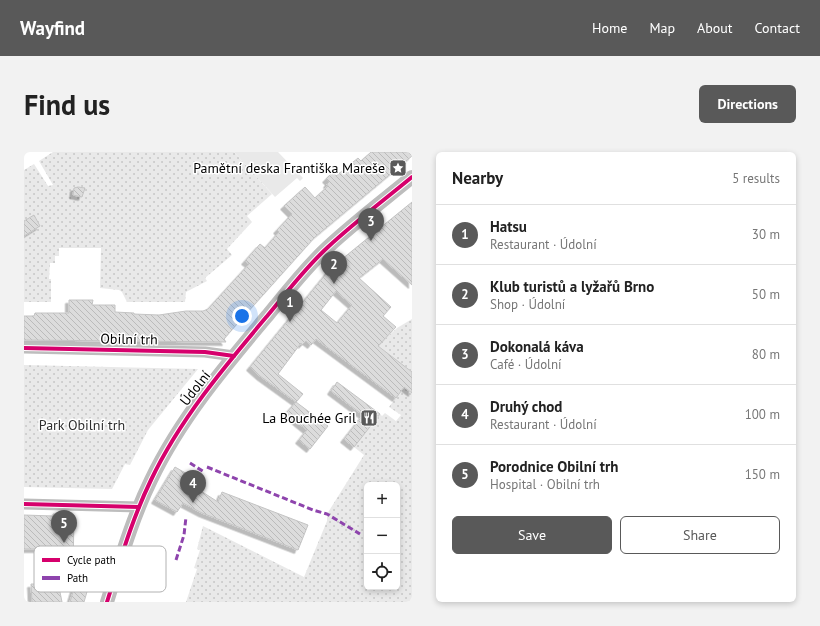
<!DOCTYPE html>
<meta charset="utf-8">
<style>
body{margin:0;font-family:"PT Sans",sans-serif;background:#f2f2f2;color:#222}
.controls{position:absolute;right:12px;bottom:12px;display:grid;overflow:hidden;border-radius:6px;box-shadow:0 2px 6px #0003}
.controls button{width:36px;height:36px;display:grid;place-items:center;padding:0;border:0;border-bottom:1px solid #e0e0e0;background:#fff;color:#222;font:20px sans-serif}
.you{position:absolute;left:218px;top:164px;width:14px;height:14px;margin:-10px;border:3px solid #fff;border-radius:50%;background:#1a73e8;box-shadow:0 0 0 6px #1a73e833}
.badge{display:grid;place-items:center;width:26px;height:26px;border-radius:50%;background:#595959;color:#fff;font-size:13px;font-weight:700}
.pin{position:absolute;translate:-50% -33px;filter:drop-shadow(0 1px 2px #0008)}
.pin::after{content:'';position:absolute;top:21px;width:14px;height:12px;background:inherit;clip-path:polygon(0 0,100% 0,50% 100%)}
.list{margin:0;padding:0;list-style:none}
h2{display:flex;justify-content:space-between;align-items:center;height:52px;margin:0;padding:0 16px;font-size:17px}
h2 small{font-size:13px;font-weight:400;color:#767676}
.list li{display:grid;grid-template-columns:26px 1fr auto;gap:12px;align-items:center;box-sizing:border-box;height:60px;padding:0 16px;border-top:1px solid #e0e0e0}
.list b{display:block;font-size:15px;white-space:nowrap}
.list p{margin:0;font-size:13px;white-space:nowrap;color:#767676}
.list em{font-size:13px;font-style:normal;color:#767676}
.actions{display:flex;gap:8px;padding:12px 16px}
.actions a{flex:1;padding:9px 0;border:1px solid #595959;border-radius:6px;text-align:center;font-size:14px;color:#595959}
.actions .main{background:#595959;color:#fff}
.icon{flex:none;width:22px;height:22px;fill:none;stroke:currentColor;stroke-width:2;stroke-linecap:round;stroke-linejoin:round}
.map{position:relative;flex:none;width:388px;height:450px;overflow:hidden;border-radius:6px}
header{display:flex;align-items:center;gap:24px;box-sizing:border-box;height:56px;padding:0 20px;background:#595959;color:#fff}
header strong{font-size:19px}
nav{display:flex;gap:22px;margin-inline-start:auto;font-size:14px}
.intro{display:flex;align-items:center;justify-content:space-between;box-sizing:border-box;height:96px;padding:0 24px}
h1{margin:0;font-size:28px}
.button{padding:10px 18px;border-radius:6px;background:#595959;color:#fff;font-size:14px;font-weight:700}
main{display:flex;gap:24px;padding:0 24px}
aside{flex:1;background:#fff;border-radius:6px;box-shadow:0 2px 6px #0003}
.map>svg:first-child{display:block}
.grass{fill:#e9e9e9}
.park{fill:url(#park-dots);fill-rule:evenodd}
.building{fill:url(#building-back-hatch);stroke:#c4c4c4;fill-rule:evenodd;filter:url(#shadow)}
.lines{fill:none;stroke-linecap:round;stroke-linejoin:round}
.minor{stroke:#bdbdbd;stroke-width:11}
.tertiary{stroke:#bdbdbd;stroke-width:14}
.tram{stroke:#bdbdbd;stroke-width:1}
.quiet{stroke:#8e44ad;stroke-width:3;stroke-dasharray:6 3;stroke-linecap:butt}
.cycleway-casing{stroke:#fff;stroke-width:6}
.cycleway{stroke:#d6006c;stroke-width:4}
.labels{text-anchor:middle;stroke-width:3;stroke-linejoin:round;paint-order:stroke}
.poi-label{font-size:14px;fill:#000;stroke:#fff;text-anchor:end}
.street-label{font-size:14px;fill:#000;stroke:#fff}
.park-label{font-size:14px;fill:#2e2e2e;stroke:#fff}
.key{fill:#fff;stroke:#b2b2b2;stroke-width:1}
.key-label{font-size:11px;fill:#000}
</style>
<header>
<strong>Wayfind</strong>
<nav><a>Home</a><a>Map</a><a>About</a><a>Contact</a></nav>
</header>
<div class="intro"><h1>Find us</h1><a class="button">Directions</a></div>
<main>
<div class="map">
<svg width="388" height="450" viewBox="0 0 388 450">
<defs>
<pattern id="park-dots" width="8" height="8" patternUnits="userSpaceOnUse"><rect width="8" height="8" fill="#e9e9e9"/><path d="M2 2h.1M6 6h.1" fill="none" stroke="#c6c6c6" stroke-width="1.8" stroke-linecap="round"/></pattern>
<pattern id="building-back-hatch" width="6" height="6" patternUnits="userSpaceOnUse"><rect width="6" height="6" fill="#dcdcdc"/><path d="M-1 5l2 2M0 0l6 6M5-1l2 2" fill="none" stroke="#bbb"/></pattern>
<filter id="shadow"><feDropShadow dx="-3.5" dy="3.5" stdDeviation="0" flood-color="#0004"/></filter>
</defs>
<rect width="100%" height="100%" fill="#fff"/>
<!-- grass -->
<path class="grass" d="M210,0H254L279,26L276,29L273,26L251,45Z"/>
<!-- park -->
<g class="park">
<path d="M29,0H210L248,42L223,64L228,70L203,97L208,103L181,126L183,129L162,140L161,150H103L98,140L95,138L76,136L77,96H35V104H31V111H26L25,127H27V150H0V84L16,74L10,63L0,69V18L10,12L24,34L29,33L15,9Z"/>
<path d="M388,167V220L354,194L373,176Z"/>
<path d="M0,213L174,217L124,278L106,313L101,312L88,337L0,335Z"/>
<path d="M380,235L388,241V450H162L173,417L170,416L176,398L173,397L179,374L280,425L303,369V362L340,303L330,295L356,262L358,264L361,261L372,269L377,263L365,255ZM343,333H373V435H343Z"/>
</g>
<!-- building -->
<g class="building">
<path d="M347,0H388V4L291,85L213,172L200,187L202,190L0,188V164H10L11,161H45V148H69L68,153H91V160L110,161V162L135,163L162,159H179L184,157L225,112L221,109L236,92L241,96L255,80L253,78L268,62L260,54L281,35L291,46L304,34L303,32L305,30L302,27L309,20L312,24L334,6L337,9Z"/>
<path d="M54,35L61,36L58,45L49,43L50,36Z"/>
<path d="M388,50V133L359,107L335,126L367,155L359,164L372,175L354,194L388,220V241L380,235L372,246L292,187L287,193L282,189L278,193L277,191L254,222L279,242L272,250L236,224L226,215L306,117ZM312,139L328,153L313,171L297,158Z"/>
<path d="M10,63L16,74L0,84V69Z"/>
<path d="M313,230L356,262L330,295L320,287L339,263L307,239Z"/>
<path d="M272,250L304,274L286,297L275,288L283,278L262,261Z"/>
<path d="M151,315L172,327L169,334L194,350L198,340L284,373L274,398L178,361L159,351L153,360L131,348Z"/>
<path d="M29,362L50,363L49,420L18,413L19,397H0V363L29,364Z"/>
<path d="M7,432H30V440H36L38,450H8Z"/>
<path d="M51,433H65L60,450H46Z"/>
</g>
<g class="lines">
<!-- minor -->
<g class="minor">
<path d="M0,196L181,200L210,204"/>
<path d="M0,352L115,355"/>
</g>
<!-- tertiary -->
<path class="tertiary" d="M83,450C96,409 108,367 127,328C156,267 201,214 244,163C263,140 282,115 304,95C331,70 360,48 388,25"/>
<!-- tram -->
<path class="tram" d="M80,450L112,355L134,307L164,259L206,203L282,114L307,89L388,21"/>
<!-- quiet -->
<g class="quiet">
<path d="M166,311L180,320"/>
<path d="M183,315L289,358L303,362L336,382"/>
<path d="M152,408L160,383L162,365"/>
</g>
<!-- cycleway casing -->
<g class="cycleway-casing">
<g id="cycleway">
<path d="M0,196L181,200L210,204"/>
<path d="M0,352L115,355"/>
<path d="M83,450C96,409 108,367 127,328C156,267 201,214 244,163C263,140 282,115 304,95C331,70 360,48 388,25"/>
</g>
</g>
<!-- cycleway -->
<use href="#cycleway" class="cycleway"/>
</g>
<!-- icons -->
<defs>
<g id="sight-square" transform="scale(0.9)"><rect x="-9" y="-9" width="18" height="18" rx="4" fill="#595959" stroke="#fff"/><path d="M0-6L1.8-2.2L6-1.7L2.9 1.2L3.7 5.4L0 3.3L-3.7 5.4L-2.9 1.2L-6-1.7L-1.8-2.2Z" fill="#fff"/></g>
<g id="restaurant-square" transform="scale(0.9)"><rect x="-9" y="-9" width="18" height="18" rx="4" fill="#595959" stroke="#fff"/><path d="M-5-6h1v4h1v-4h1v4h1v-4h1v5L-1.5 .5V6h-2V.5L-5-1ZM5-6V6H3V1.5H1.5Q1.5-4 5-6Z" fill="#fff"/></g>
</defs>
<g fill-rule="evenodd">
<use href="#sight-square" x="374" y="16"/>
<use href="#restaurant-square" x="345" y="266"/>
</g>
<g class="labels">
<!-- poi labels -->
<g class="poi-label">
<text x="361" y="21">Pamětní deska Františka Mareše</text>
<text x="332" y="271">La Bouchée Gril</text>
</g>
<!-- street labels -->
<g class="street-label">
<text transform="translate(105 187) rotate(1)" y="5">Obilní trh</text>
<text transform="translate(171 236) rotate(-52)" y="5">Údolní</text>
</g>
<!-- park labels -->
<g class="park-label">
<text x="58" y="278">Park Obilní trh</text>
</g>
</g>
<!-- legend -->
<rect x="10" y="394" width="132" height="46" rx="6" class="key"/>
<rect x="18" y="406" width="18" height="4" fill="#d6006c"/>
<rect x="18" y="424" width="18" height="4" fill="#8e44ad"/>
<g class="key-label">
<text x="43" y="412">Cycle path</text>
<text x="43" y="430">Path</text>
</g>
</svg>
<div class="controls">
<button>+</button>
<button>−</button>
<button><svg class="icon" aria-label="locate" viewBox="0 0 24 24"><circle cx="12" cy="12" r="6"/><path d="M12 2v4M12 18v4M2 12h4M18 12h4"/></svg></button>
</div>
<div class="you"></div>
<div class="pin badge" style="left:266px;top:170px">1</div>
<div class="pin badge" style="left:310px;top:132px">2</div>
<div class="pin badge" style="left:347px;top:89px">3</div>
<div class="pin badge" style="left:169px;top:351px">4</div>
<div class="pin badge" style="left:40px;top:391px">5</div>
</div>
<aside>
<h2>Nearby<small>5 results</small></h2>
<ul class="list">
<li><span class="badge">1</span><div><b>Hatsu</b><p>Restaurant · Údolní</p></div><em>30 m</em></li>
<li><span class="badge">2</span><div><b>Klub turistů a lyžařů Brno</b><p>Shop · Údolní</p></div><em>50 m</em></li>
<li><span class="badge">3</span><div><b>Dokonalá káva</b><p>Café · Údolní</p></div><em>80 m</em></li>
<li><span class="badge">4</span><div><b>Druhý chod</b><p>Restaurant · Údolní</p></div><em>100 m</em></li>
<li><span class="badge">5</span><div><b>Porodnice Obilní trh</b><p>Hospital · Obilní trh</p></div><em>150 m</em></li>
</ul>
<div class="actions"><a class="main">Save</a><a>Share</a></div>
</aside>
</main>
